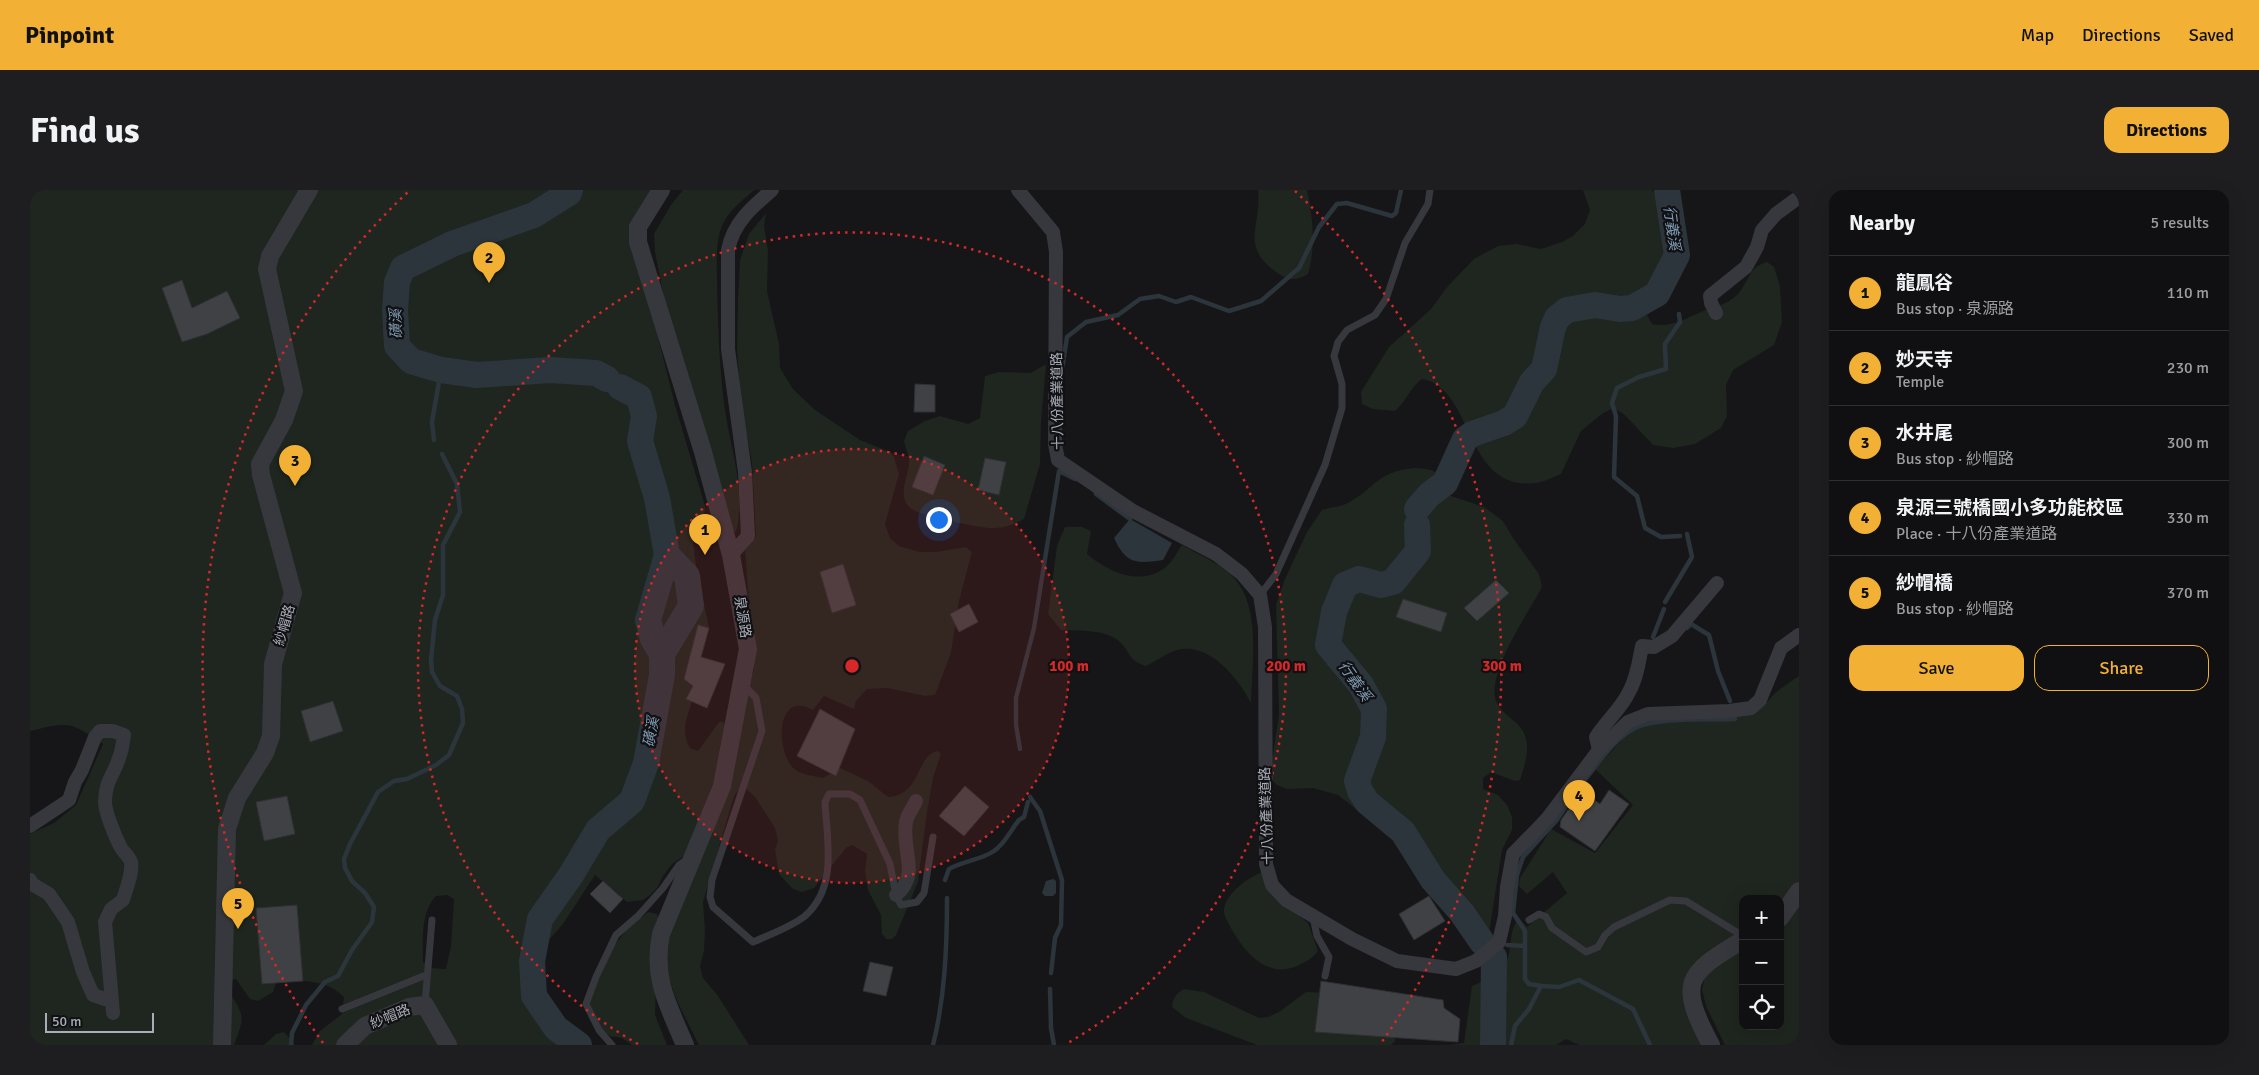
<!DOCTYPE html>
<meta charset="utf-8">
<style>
body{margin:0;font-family:Signika,"Noto Sans TC",sans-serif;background:#1e1e20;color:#f1f3f6}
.controls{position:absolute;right:15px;bottom:15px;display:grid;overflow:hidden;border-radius:10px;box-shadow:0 5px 20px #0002}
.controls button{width:45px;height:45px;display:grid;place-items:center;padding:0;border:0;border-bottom:1px solid #303032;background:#101012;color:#f1f3f6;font:25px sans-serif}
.scale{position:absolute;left:15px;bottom:12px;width:109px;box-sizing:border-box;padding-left:5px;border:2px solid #a8adb8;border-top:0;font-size:14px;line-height:18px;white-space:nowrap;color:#a8adb8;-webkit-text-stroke:4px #111113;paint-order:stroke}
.you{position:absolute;left:908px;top:329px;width:18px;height:18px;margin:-12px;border:4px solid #fff;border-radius:50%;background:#1a73e8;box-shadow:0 0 0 8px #1a73e833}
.badge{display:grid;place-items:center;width:32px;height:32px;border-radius:50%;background:#f2b134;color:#111;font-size:16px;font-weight:700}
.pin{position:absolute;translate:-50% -41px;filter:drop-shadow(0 1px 2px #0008)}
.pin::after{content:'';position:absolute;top:26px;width:18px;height:15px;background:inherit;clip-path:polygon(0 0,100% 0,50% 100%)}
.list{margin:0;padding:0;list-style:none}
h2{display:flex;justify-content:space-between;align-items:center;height:65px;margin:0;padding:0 20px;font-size:21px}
h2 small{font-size:16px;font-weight:400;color:#9c9d9f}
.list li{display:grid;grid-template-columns:32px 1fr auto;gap:15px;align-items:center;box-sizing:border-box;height:75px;padding:0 20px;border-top:1px solid #303032}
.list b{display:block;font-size:19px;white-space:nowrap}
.list p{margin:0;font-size:16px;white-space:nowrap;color:#9c9d9f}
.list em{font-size:16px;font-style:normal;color:#9c9d9f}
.actions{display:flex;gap:10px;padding:15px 20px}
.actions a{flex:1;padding:11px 0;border:1px solid #f2b134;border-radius:15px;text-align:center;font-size:18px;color:#f2b134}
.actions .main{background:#f2b134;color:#111}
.icon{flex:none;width:28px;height:28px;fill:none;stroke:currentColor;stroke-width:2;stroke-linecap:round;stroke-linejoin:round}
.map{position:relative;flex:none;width:1769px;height:855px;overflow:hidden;border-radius:15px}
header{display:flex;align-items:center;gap:30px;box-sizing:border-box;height:70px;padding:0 25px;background:#f2b134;color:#111}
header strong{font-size:24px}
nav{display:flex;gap:28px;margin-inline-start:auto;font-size:18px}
.intro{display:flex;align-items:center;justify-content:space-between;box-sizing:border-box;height:120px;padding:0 30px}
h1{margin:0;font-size:35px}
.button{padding:12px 22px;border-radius:15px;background:#f2b134;color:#111;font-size:18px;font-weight:700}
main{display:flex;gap:30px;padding:0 30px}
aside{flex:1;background:#101012;border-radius:15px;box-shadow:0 5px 20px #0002}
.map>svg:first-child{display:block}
.green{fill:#1e261f;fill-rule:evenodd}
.water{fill:#2c353c}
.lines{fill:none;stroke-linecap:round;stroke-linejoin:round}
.stream{stroke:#2c353c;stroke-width:4.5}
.river{stroke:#2c353c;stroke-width:26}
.building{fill:#404145;stroke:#303034}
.service{stroke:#37383d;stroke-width:7}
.minor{stroke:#37383d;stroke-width:14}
.tertiary{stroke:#37383d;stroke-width:18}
.ring{fill:none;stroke:#d62828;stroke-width:2.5;stroke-dasharray:2.5 5}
.labels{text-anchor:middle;stroke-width:4.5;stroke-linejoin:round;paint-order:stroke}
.street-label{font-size:14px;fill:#a8adb8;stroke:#111113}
.water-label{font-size:15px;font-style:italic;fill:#7f9bb3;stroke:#111113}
.centre{fill:#d62828;stroke:#111113;stroke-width:2.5}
.ring-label{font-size:15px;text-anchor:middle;font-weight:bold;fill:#d62828;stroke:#111113;stroke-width:4.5;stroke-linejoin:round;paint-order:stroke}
</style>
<header>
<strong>Pinpoint</strong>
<nav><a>Map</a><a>Directions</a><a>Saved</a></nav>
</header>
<div class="intro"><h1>Find us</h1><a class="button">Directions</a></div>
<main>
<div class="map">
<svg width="1769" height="855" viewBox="0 0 1769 855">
<rect width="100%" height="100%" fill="#161618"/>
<!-- green -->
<g class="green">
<path d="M0,0H624L602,43L645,215L675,316L674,327L663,337C662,370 673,405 679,438L668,435L654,488L663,496L656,509L662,512C656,529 651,542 660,558L668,561L689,532H693L696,537L686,586L654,666L642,674L633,686L627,698L620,705L613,710L597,712L565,685L533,734L510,760L501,816L512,834L529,855H282L290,841L312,824L314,807C303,796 289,792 273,791L267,715L226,718L232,794L246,793L243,802L228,811L220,809L206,789L200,791L198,800C215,827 215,826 204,855H0V644L24,633L46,615L73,554C39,531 39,532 0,541ZM417,705L424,709L421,756L416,779L402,778L393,772C393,750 390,723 406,706Z"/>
<path d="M653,0H724C714,9 701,19 695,30C685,46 687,71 687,90C688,135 689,181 696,226C702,264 716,303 706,342L700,341L634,108L625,62L624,44L641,15Z"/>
<path d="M1228,0H1277C1283,27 1286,57 1278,84C1265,91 1258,91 1246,82C1209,55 1232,37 1228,0Z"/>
<path d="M1553,0H1622L1633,15L1649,69L1642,98L1617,125L1622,134C1641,138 1654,129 1671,122C1683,117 1696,115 1706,106C1719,94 1717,77 1737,72L1744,77L1750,96L1752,132L1744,155L1703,180L1696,195L1697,226L1691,238L1665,254L1643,258L1623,255L1595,225L1584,218L1573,223L1551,241L1531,284C1523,287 1514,292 1506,293C1433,302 1445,198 1392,189C1380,197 1377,211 1365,221L1343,219L1332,214L1331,202L1359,157L1401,119L1418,96L1444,69L1468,56L1487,54L1511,59L1532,52L1543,46L1555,34L1560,20Z"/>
<path d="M736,23L734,36L738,61L737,101L749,154L750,178L763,199L785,220L830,250L860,262L864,267L869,284L855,334L860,348L869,356L890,362H906L936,357L942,362L929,411L921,463L905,505L895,506L857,498L837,499L826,511L824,519L794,506L783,520C780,519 776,516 772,516C745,512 747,568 767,581C774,585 786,586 793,588L810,578L838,591L858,607C892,605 886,564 908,561L911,564L903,588L897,622L888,692L866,745L862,749H856L852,744L851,725L838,700L835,681L837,664L822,655L816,658L784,698L772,702L763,699L749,684L745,660L748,651L745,638L725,607L716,599L709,600L704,606L673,712L675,741L674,761L670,776L673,788L688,806L719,855H669C655,827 637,796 635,765C635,757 636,749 637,742L724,480L715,360L726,347L722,273L710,207L707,157L708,110L710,70L719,44Z"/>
<path d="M1016,174L1011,232L1010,274L994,329C968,344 952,337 924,332L919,326C895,325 867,325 875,292C876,286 880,276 879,269C878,263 875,257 874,251L878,241L895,231L910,226L938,234L950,228L955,186L969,182L1001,183Z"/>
<path d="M1384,278C1408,279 1411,283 1418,305L1454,317L1473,331L1483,348L1509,384L1512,397C1499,422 1456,483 1466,511C1470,520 1477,525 1484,531C1504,547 1497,568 1490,590L1485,591L1461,582L1453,588V599L1468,605L1477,615L1482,627V640L1472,660L1459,743L1447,756L1438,750L1432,734L1380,677L1362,647L1308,605L1283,598L1257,599L1247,595L1242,590V572L1249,524L1246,415L1255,389L1277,342L1292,320C1300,317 1311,317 1318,313C1347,297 1346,282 1384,278Z"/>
<path d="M1035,337H1052L1061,341L1057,364C1078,382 1111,397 1136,377C1143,371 1147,362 1152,355C1169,365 1192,374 1205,389C1231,419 1222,476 1221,513C1209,489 1179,451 1147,460C1137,463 1126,471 1116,476C1098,470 1102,465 1091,453C1078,439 1049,441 1031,440L1018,424L1027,356Z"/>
<path d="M1769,486V691L1750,720V709H1713V743L1663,780L1675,855H1549L1536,849L1526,855H1418L1434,853L1442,796C1451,793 1474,779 1477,770C1483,756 1478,741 1489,728L1497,737L1537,703L1523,682L1497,704L1489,696L1490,688L1521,639L1565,663L1603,615L1565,579L1594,548L1612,534L1630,528L1736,513L1746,502Z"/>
<path d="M1232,682L1254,714L1278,733L1288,761C1283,768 1277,771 1269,775C1239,790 1216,764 1202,740C1199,734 1193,726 1194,719C1197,702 1218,688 1232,682Z"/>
<path d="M1769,707V855H1695L1676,816L1672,800L1676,781L1713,754V836H1750V733Z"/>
<path d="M618,722L627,724L628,727L625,825L637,855H602L592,848L580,846L571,839L560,814L562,804L582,758L596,741Z"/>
<path d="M1154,799L1174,802L1229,828L1238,827L1249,822L1276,802L1300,803L1366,843L1365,851L1361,855H1227L1156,828L1142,817C1143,807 1146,804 1154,799Z"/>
<path d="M254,842L265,855H234L246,844Z"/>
</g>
<!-- water -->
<g class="water">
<path d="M1100,329L1142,353L1133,370C1106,374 1096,374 1084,348Z"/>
<path d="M1023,689L1026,691V703L1023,706H1015L1012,703L1016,691Z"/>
</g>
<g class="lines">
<!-- stream -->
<g class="stream">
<path d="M1649,124L1650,132L1635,154L1636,179L1609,187L1587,198L1582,213L1586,226L1584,287L1607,306L1615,338L1631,347L1650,346"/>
<path d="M1032,180L1037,147L1056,132L1088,125L1110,109L1129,106L1146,112L1161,107L1199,121L1231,111L1269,78L1289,37L1307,14L1317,13L1362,26L1366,23L1371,0"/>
<path d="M404,250L402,232L411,180"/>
<path d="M1066,304L1100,329"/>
<path d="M1635,412L1662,367L1657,344"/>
<path d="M1657,438L1661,434L1679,445L1688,481L1700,511"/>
<path d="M1623,447L1634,419"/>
<path d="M990,559L986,535V508L1004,438L1029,281L1045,289"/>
<path d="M1550,596C1566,577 1582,550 1605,538C1626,527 1680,530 1705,529"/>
<path d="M1000,607L1010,621L1032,690L1031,735L1025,748L1021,783"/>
<path d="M915,690L919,679C933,671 951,670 964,661C974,655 981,640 989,630L994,627L998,612"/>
<path d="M1477,755L1495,756"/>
<path d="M1511,796L1529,797L1549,790L1603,819L1620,855"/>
<path d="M1020,799L1021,838L1024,855"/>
<path d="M261,855L262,843L276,815L295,792L308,786L322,760L342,732L344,717L335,703L322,691L315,678L314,669L320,654L348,602L364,591L377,589L406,575L419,565L433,533L432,519L427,506L410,496L402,482L401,470L405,430L413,405V355L430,322L427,294L412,264"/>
<path d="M903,855C915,807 917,757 917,708"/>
<path d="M1481,855L1485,836L1499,819L1511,796L1499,794L1495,789V741L1483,723L1487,685L1493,667L1526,631L1545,603"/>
</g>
<!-- river -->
<g class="river">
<path d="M540,0L539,3L504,25L422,54L373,78L367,92L365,120L367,156L381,171L411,180L447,185L520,180L566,183L577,189"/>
<path d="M1387,319L1399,305L1415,293L1435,249L1442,244L1474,233L1485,226L1502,192L1514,179L1523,137L1527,128L1537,120L1565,115L1590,119L1602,118L1627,104L1647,65L1637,0"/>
<path d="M1387,335L1388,361L1363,392L1351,395L1329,389L1315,395L1304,422L1298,455L1331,495L1344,519L1343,547L1327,591L1330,601L1337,612L1373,642L1403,690L1432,723L1452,752"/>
<path d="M632,464L661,416L657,386L637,365"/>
<path d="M549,855L526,838L504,806L502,771L510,729L541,685L568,640L602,611L616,573L632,485V464L623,449L618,430L637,365L627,308L610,251L614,226L609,207L590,197"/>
<path d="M1463,855L1464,767"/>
</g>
</g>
<!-- building -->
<g class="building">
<path d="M152,90L162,118L197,101L210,128L177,144L152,152L132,98Z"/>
<path d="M885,194L905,195V222H884Z"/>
<path d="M894,266L915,275L903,305L882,297Z"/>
<path d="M955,268L976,272L969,305L948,300Z"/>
<path d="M813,374L826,415L802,423L790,382Z"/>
<path d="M1466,390L1479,403L1447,431L1434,418Z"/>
<path d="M1373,409L1417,423L1411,442L1366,427Z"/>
<path d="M939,414L948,432L929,442L920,424Z"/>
<path d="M668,435L679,438L671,467L695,474L677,518L656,509L663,496L654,489Z"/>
<path d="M303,511L313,541L280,552L271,521Z"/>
<path d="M790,519L825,539L806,586L767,566Z"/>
<path d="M935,596L959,617L934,646L909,626Z"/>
<path d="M1579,600L1599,614L1565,661L1530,637L1531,630L1540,617L1548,623L1560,607L1570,614Z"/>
<path d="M257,606L265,644L234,651L226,612Z"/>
<path d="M573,691L593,709L580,723L560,704Z"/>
<path d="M1399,706L1415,731L1384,750L1369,724Z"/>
<path d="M267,715L273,791L232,794L226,718Z"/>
<path d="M840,772L863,777L856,806L833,801Z"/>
<path d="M1291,791L1413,810L1414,818L1430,829L1428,852L1285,842Z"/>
</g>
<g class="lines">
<!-- service -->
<g class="service">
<path d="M1230,405L1246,384L1295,275L1312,218V194L1304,166L1308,152L1317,140L1345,125L1356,109L1375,53L1398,14L1400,0"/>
<path d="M713,494L726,508L732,541L682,690L680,707L683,717L723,752C739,745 761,737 775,726C808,697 797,651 795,612L799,604H820L830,610L860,674L866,705L871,715L887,712L894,703L903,647"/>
<path d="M1283,727L1287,746L1299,767L1295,786"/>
<path d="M1499,730L1509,724L1516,727L1522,738L1556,762L1568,757L1575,745L1584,737L1640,710L1656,711L1713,746"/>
<path d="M395,814L402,730"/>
<path d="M312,819L396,785"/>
<path d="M582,855L569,840L556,814L566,787L586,745L608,726L633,698L649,675L658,669"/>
</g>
<!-- minor -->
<g class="minor">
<path d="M988,0L1023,42L1026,62L1025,254L1028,270L1103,321L1186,364L1212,384L1230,405L1235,437L1236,674L1242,695L1256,710L1322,749L1367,771L1426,779L1446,771L1469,752L1475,726L1477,697L1483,664L1517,629L1569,560L1598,532L1618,524L1699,521L1721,518L1730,510L1751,458L1769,445"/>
<path d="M1686,123L1681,113L1680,106L1716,77L1727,57L1732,40L1746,24L1769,7"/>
<path d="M701,365L718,346L715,282L698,159V60C703,33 722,17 742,0"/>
<path d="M1569,560L1566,547C1576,531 1591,519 1599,502C1607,488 1609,471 1612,456L1624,457L1642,446L1687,393"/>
<path d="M0,636L39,610L45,592L52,580L65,547L70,541H83L94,545C93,553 92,561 89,568C84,585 75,591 75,612C75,622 85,646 90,656C92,661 99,666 101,672C103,683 96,699 93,710L81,719L75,732L83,823"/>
<path d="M0,690L2,694L19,704L38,732L53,782L63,805L75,809L80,806"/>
<path d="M866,705C891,684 871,661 876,632C877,625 883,618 886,611"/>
</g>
<!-- tertiary -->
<g class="tertiary">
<path d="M631,0L608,37V52L673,262L701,365L718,459L692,596L631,744C622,788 638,815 655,855"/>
<path d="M1750,728L1769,701"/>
<path d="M192,855L197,639L207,608L235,563L241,546L243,474L263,403L231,285L230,274L254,230L264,201L237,79L240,66L279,0"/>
<path d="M315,855L335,836L379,817L395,815L418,855"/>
<path d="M1681,855C1648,793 1655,784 1713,750"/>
</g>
</g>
<!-- distance rings -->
<circle cx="822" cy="476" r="217" fill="#d62828" fill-opacity=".12"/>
<g class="ring">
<circle cx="822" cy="476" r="217"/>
<path d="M608 854A434 434 0 1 1 1036 854"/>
<path d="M293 853A650 650 0 0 1 379 1M1265 1A650 650 0 0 1 1351 853"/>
</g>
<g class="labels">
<!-- street labels -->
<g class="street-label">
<text transform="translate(1027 211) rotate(-91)" y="5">十八份產業道路</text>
<text transform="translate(713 427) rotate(81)" y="5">泉源路</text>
<text transform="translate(254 435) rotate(-74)" y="5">紗帽路</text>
<text transform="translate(1236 626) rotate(-92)" y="5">十八份產業道路</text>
<text transform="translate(360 826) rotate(-22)" y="5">紗帽路</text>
</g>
<!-- water labels -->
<g class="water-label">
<text transform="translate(1642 38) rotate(82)" y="5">行義溪</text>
<text transform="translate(366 134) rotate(-92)" y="5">磺溪</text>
<text transform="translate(1325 491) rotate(55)" y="5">行義溪</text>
<text transform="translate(621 542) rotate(-80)" y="5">磺溪</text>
</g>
</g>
<circle cx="822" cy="476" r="8" class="centre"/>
<g class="ring-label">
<text x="1039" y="481">100 m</text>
<text x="1256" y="481">200 m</text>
<text x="1472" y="481">300 m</text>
</g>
</svg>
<div class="controls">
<button>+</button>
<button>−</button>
<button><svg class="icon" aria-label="locate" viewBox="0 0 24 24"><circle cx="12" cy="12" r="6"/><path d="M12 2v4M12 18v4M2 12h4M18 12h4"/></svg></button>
</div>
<div class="scale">50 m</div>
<div class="you"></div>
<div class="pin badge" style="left:675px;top:365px">1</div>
<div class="pin badge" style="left:459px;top:93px">2</div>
<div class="pin badge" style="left:265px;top:296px">3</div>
<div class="pin badge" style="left:1549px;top:631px">4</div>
<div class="pin badge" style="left:208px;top:739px">5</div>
</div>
<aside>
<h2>Nearby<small>5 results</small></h2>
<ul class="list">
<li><span class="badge">1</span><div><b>龍鳳谷</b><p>Bus stop · 泉源路</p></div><em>110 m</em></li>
<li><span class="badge">2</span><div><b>妙天寺</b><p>Temple</p></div><em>230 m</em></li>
<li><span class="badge">3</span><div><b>水井尾</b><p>Bus stop · 紗帽路</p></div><em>300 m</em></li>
<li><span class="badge">4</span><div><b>泉源三號橋國小多功能校區</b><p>Place · 十八份產業道路</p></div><em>330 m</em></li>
<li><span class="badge">5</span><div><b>紗帽橋</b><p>Bus stop · 紗帽路</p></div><em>370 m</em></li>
</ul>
<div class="actions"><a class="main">Save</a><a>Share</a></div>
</aside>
</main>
